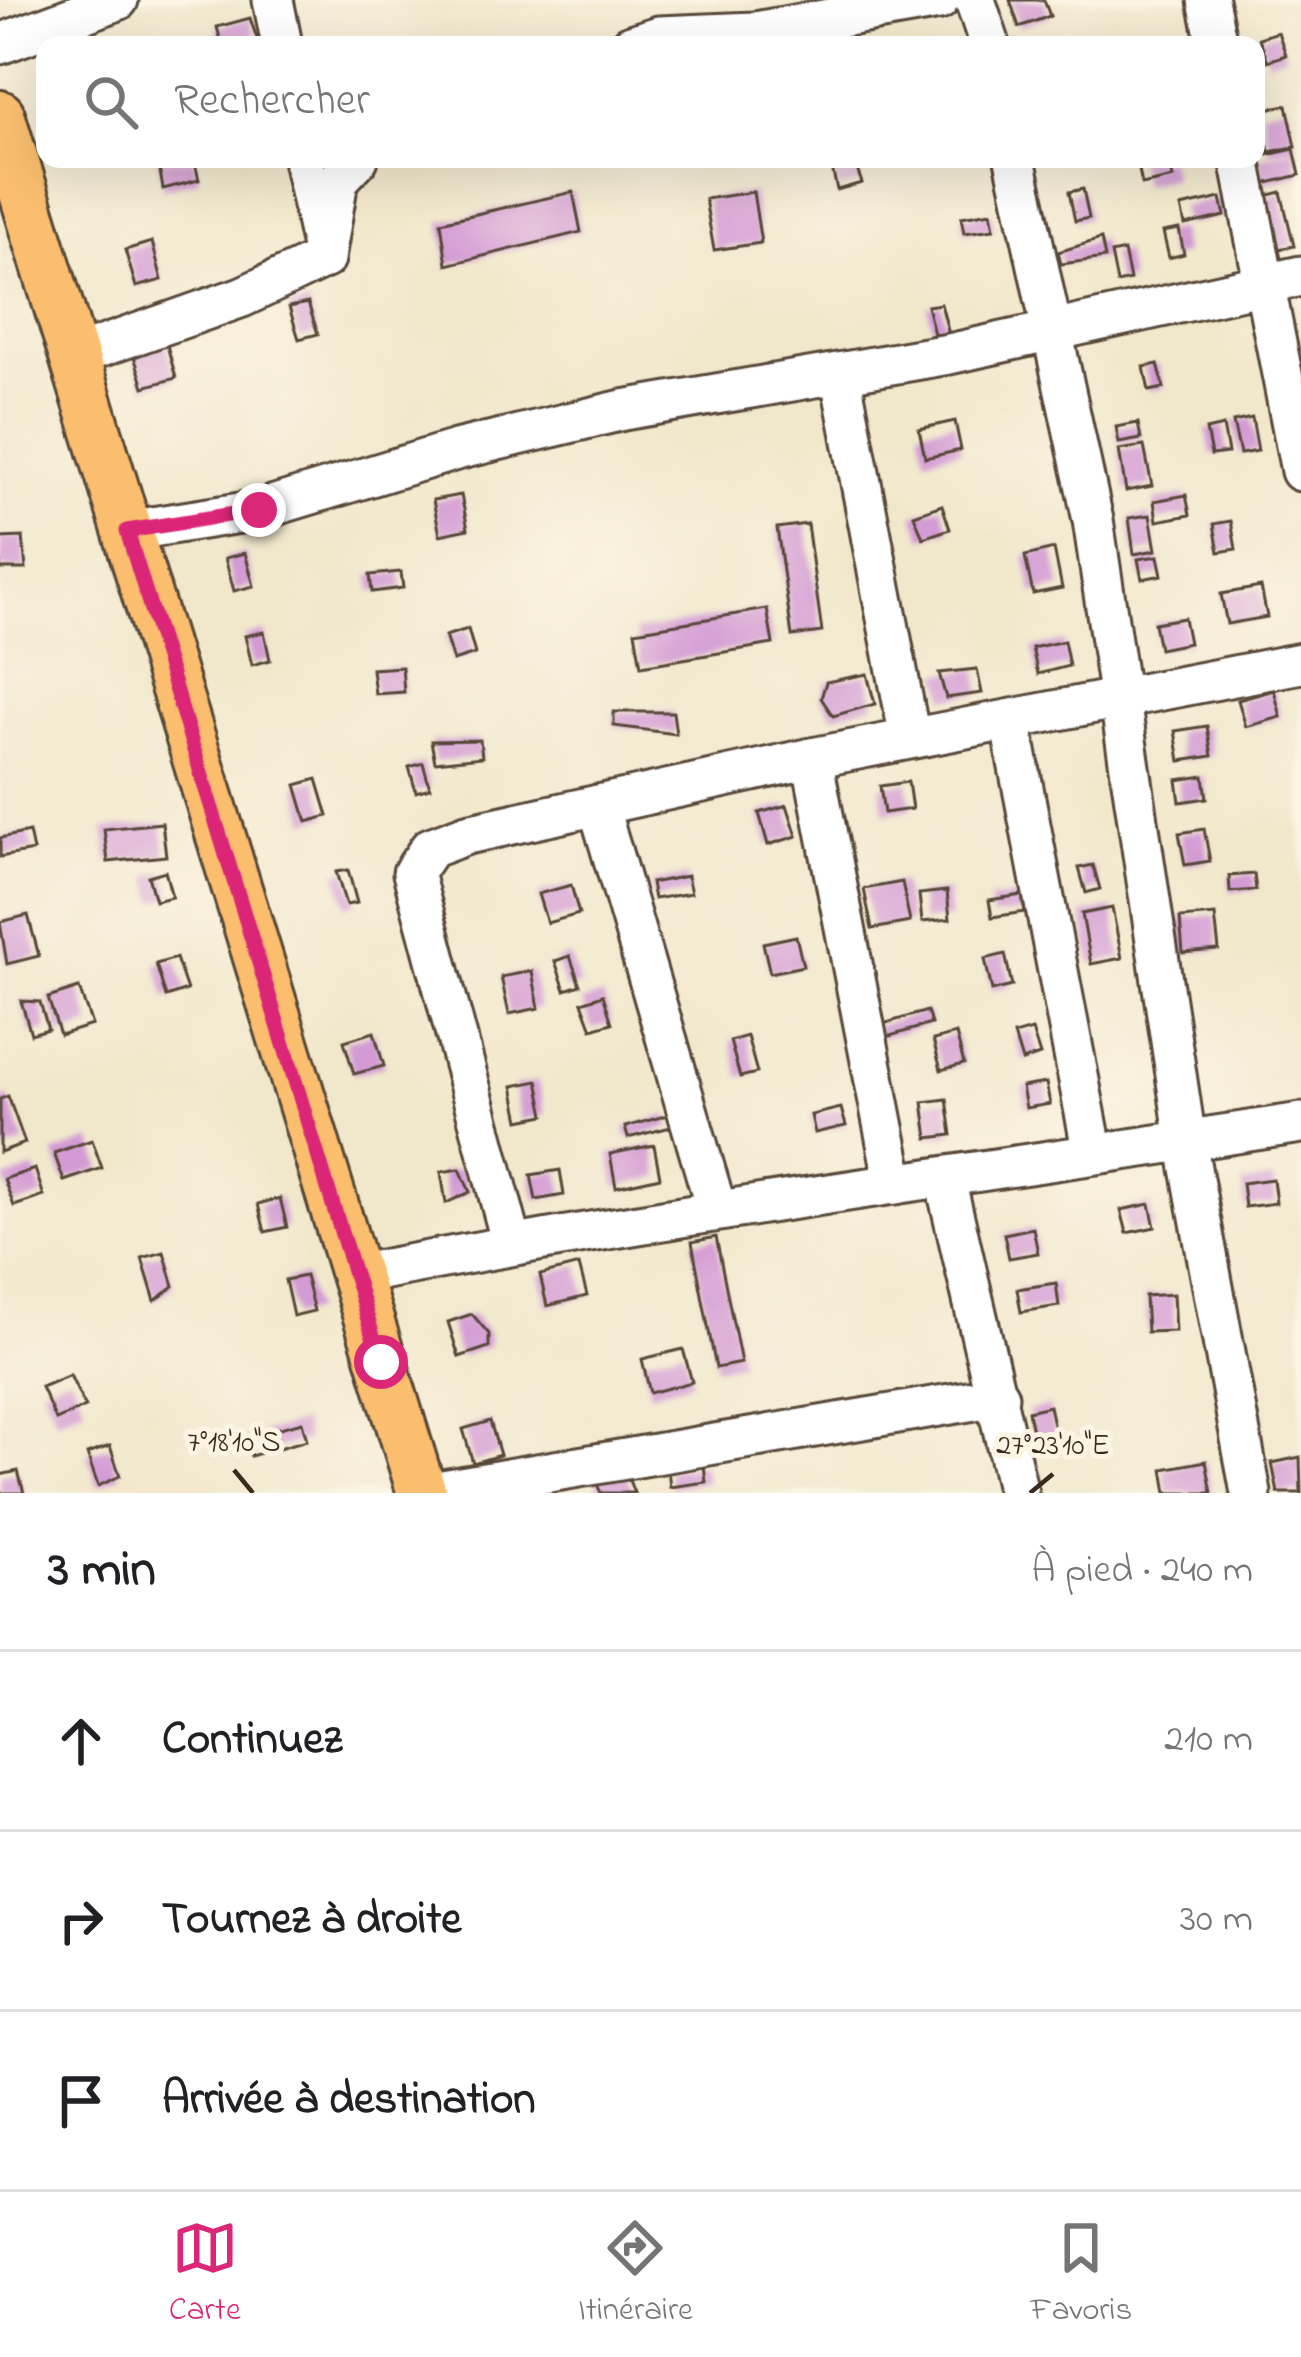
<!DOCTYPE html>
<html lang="fr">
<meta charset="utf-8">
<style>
body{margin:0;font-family:"Indie Flower",sans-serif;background:#f2f2f2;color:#202124}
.stop{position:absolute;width:36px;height:36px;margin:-27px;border:9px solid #db2777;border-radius:50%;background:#fff}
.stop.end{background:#db2777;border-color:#fff;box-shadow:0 3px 12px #0008}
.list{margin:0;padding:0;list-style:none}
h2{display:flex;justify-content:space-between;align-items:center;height:156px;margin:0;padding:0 48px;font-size:51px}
h2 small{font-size:39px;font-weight:400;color:#757577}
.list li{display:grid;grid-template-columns:78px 1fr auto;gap:36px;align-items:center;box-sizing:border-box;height:180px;padding:0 48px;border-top:3px solid #e0e0e0}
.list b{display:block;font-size:45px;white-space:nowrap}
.list em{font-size:39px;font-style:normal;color:#757577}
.icon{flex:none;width:66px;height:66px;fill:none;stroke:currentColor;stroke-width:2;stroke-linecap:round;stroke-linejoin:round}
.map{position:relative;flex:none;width:1301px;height:1493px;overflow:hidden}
.search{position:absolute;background:#fff;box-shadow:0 12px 48px #0002;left:36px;right:36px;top:36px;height:132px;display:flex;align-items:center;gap:30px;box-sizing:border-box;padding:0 42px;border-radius:24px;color:#757577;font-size:45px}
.sheet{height:696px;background:#fff}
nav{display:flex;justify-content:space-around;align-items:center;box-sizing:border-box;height:168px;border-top:3px solid #e0e0e0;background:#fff;font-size:33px;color:#757577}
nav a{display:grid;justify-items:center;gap:6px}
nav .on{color:#db2777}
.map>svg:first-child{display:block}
.building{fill:#d39ad4}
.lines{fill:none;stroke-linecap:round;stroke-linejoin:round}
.minor-casing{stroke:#564638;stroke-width:45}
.major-casing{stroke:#564638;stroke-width:54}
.minor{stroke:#fff;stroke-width:39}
.major{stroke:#fabe6e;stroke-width:48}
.route{stroke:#db2777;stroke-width:15}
.ticks{fill:none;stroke:#3b2a1e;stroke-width:4.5}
.ticks-label{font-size:30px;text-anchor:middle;fill:#3b2a1e;stroke:#fcf5e5;stroke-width:10;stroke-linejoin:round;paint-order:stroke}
</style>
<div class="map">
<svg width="1301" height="1493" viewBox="0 0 1301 1493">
<rect width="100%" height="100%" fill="#fcf5e5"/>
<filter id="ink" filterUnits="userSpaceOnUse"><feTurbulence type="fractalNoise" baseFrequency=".00833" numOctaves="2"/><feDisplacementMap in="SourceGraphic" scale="24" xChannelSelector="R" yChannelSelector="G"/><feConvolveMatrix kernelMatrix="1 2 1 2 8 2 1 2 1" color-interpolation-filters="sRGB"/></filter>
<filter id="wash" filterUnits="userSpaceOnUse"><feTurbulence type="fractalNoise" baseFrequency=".004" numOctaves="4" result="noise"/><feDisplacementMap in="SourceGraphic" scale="48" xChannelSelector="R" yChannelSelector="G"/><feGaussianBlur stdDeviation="2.7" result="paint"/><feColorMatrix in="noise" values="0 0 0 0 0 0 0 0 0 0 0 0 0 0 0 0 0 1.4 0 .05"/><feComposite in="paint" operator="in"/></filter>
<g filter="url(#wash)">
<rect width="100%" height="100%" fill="#f1e8cc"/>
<g id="blocks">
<!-- building -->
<g class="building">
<path d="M1010,0H1044L1050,16L1019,27Z"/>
<path d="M250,18L258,42L222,45L217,27Z"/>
<path d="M1278,32L1286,55L1268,61L1259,38Z"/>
<path d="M1287,105L1296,147L1269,152L1261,110Z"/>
<path d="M1294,149L1300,175L1264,184L1258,157Z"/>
<path d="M194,159L199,180L163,189L158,160Z"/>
<path d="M830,159H853L862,183L837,190Z"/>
<path d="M1137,159H1169L1173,178L1142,185Z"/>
<path d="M1083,189L1089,218L1075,221L1069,192Z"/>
<path d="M573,192L581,232L447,265L441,222Z"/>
<path d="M753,192L761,243L714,250L705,199Z"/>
<path d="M1281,192L1294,246L1273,250L1261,197Z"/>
<path d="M1221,198L1225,216L1185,225L1181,207Z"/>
<path d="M991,212L994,229L964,233L961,217Z"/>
<path d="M1179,229L1184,254L1169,258L1163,232Z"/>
<path d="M1101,239L1105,258L1061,264L1058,252Z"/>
<path d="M152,242L162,280L136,287L125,250Z"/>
<path d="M1124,251L1130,280L1117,283L1111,254Z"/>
<path d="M308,303L318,334L299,339L289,307Z"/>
<path d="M941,304L951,342L937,346L927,306Z"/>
<path d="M165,338L176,378L144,387L132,350Z"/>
<path d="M1158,364L1164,388L1149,391L1144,367Z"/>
<path d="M1252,418L1258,451L1240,454L1233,422Z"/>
<path d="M955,421L961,450L925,458L919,429Z"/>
<path d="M1138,423L1141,439L1119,443L1116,427Z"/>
<path d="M1223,426L1228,453L1211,455L1206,430Z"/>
<path d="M1144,446L1152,486L1126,491L1119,450Z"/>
<path d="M461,495L468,529L440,535L433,500Z"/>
<path d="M1186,495L1190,515L1157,521L1154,501Z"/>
<path d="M942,505L950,529L923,538L914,515Z"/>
<path d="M1150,515L1156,550L1134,554L1129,518Z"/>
<path d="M1231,521L1236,549L1219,552L1214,524Z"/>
<path d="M807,524L822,632L792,636L777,528Z"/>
<path d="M23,537L26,569H0V538Z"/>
<path d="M1054,549L1062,588L1033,594L1025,556Z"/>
<path d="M245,553L254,586L234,591L225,558Z"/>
<path d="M1158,556L1162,575L1142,579L1138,559Z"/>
<path d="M401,572L403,588L372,592L370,575Z"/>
<path d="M1261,587L1267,617L1227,624L1221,594Z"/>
<path d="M767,609L773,644L641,666L635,631Z"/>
<path d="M1184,618L1189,643L1159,649L1154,623Z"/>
<path d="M468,629L475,654L453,661L445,636Z"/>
<path d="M264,632L270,660L252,665L245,636Z"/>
<path d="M1064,641L1069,666L1038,674L1032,648Z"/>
<path d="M402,667L404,692L375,694L372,669Z"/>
<path d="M977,669L982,693L946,698L939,673Z"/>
<path d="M867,674L875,704L833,716L821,698L826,682Z"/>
<path d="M1274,690L1281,717L1246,727L1238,700Z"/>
<path d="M614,712H673L676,734L614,726Z"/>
<path d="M1207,726L1212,756L1180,761L1175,731Z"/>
<path d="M480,740L482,757L435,762L431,741Z"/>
<path d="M423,763L430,788L416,792L409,767Z"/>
<path d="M1204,776L1207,798L1180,802L1177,780Z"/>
<path d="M317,779L328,816L307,822L296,785Z"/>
<path d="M908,782L912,809L884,813L880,786Z"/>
<path d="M787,805L797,836L768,845L759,813Z"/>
<path d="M162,823L166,856L108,862L104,829Z"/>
<path d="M1204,829L1210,861L1185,865L1179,833Z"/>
<path d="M29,832L33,851L0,857V838Z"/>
<path d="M1093,865L1100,889L1086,893L1079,868Z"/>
<path d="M348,870L357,903L346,905L336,872Z"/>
<path d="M165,871L172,897L155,901L148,876Z"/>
<path d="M1254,874L1256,890L1230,892L1229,876Z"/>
<path d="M687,876L691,893L654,899L651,883Z"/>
<path d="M902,882L910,922L872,929L864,889Z"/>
<path d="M571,885L579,914L547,923L538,894Z"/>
<path d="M947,891L950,919L922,922L919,894Z"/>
<path d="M1022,895L1025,912L992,917L989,900Z"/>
<path d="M1112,908L1122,958L1091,964L1082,914Z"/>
<path d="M28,915L39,956L7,964L0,922Z"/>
<path d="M1215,915L1219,950L1183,953L1180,918Z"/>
<path d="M796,936L803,966L770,973L763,943Z"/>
<path d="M1005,954L1012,986L992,991L985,959Z"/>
<path d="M570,956L580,985L565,990L555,961Z"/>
<path d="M176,958L187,990L166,997L156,964Z"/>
<path d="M532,971L539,1008L509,1014L501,977Z"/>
<path d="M79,988L92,1025L60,1035L48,998Z"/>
<path d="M603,995L612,1023L592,1029L582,1002Z"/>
<path d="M21,1001L40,1002L48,1029L31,1034Z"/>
<path d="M927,1011L931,1024L880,1039L876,1026Z"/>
<path d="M1032,1030L1040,1055L1022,1061L1014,1035Z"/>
<path d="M374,1032L384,1066L354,1074L344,1041Z"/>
<path d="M956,1034L964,1064L941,1070L933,1040Z"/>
<path d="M747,1036L757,1073L740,1077L730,1041Z"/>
<path d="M538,1081L545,1115L520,1120L513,1086Z"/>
<path d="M1046,1083L1050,1104L1026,1108L1022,1087Z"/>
<path d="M8,1096L25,1143L0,1152V1099Z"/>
<path d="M947,1099L952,1135L928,1138L923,1102Z"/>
<path d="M841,1108L846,1126L815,1133L811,1115Z"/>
<path d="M668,1115L671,1127L628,1138L625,1127Z"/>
<path d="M92,1140L102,1168L64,1181L54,1153Z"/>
<path d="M654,1145L660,1177L616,1187L610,1154Z"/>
<path d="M35,1169L44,1196L14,1206L4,1179Z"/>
<path d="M460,1169L470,1192L446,1203L441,1172Z"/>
<path d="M560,1170L564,1195L536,1200L531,1175Z"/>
<path d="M1273,1179L1276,1203L1245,1207L1242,1183Z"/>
<path d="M280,1198L287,1227L265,1232L258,1204Z"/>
<path d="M1150,1204L1155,1227L1127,1233L1121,1210Z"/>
<path d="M1033,1228L1038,1253L1009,1258L1004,1234Z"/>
<path d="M716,1237L741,1363L716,1368L692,1242Z"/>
<path d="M164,1252L174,1286L155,1301L142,1258Z"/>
<path d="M579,1265L587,1296L547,1306L540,1275Z"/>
<path d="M305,1276L314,1311L293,1316L285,1280Z"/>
<path d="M1056,1283L1059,1306L1021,1312L1017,1289Z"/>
<path d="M1173,1294L1175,1331L1147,1332L1145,1296Z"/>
<path d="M472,1314L489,1334V1347L459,1357L448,1322Z"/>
<path d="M683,1349L692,1382L650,1393L642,1359Z"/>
<path d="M70,1375L85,1407L56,1420L41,1387Z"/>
<path d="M1049,1406L1056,1438L1034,1442L1028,1411Z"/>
<path d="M490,1421L500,1455L473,1463L463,1429Z"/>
<path d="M302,1422L307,1440L251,1456L246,1437Z"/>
<path d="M110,1446L120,1476L98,1486L87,1454Z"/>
<path d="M1300,1457L1301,1493H1278L1272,1463Z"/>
<path d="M1206,1461L1212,1493H1167L1163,1469Z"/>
<path d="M704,1465L706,1482L670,1487L668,1470Z"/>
<path d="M625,1470L634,1493H601L596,1482Z"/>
<path d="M18,1471L24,1493H0V1475Z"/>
</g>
</g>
</g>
<g filter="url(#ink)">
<use href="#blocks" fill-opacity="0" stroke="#564638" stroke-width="3"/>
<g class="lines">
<!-- minor casing -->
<g class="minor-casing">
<g id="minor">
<path d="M273,0L282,45"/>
<path d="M975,0L990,45"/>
<path d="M1208,0L1217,45"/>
<path d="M0,44L118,0"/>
<path d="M631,45L659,36L755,32L939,0"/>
<path d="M303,159L322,247"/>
<path d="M1015,159L1093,520L1186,1141L1251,1493"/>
<path d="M1240,159L1301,471"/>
<path d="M325,258L338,180L358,159"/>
<path d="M77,355L242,297L325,258"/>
<path d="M840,373L910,738"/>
<path d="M127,531L259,510L456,450L623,410L949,354L1301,276"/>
<path d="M1010,720L1093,1154"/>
<path d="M812,758L895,1184"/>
<path d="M598,805L716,1208"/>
<path d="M945,1179L1018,1493"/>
<path d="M512,1244L413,873L430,848L467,834L812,758L1301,663"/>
<path d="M355,1275C669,1213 985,1172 1301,1123"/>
<path d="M425,1493L998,1396"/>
</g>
</g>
<!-- major casing -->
<g class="major-casing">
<path id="major" d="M0,115L422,1493"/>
</g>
<!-- minor -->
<use href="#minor" class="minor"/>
<!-- major -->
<use href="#major" class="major"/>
</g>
</g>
<g class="lines" filter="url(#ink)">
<!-- route -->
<path class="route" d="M259,510L127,531L381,1362"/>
</g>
<!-- ticks -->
<path class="ticks" d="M234,1470L253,1493M1030,1493L1053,1474"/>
<g class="ticks-label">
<text x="234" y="1451">7°18'10"S</text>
<text x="1053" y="1454">27°23'10"E</text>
</g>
</svg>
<div class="stop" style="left:381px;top:1362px"></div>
<div class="stop end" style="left:259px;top:510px"></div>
<div class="search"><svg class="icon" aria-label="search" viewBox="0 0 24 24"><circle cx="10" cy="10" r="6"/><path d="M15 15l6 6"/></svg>Rechercher</div>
</div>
<section class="sheet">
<h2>3 min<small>À pied · 240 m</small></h2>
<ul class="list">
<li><svg class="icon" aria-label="ahead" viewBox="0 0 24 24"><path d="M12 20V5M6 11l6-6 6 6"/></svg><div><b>Continuez</b></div><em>210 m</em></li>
<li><svg class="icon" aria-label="right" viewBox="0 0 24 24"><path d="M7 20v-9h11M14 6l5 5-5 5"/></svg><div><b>Tournez à droite</b></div><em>30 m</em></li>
<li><svg class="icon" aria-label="arrive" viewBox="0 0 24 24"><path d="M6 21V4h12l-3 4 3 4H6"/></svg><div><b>Arrivée à destination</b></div></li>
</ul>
</section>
<nav>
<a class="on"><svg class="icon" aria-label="map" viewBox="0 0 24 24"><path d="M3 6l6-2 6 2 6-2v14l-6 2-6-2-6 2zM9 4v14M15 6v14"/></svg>Carte</a>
<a><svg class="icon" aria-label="directions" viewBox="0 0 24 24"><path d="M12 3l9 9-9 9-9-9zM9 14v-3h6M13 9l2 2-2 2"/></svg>Itinéraire</a>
<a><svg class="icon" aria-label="saved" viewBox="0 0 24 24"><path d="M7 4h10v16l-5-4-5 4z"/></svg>Favoris</a>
</nav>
